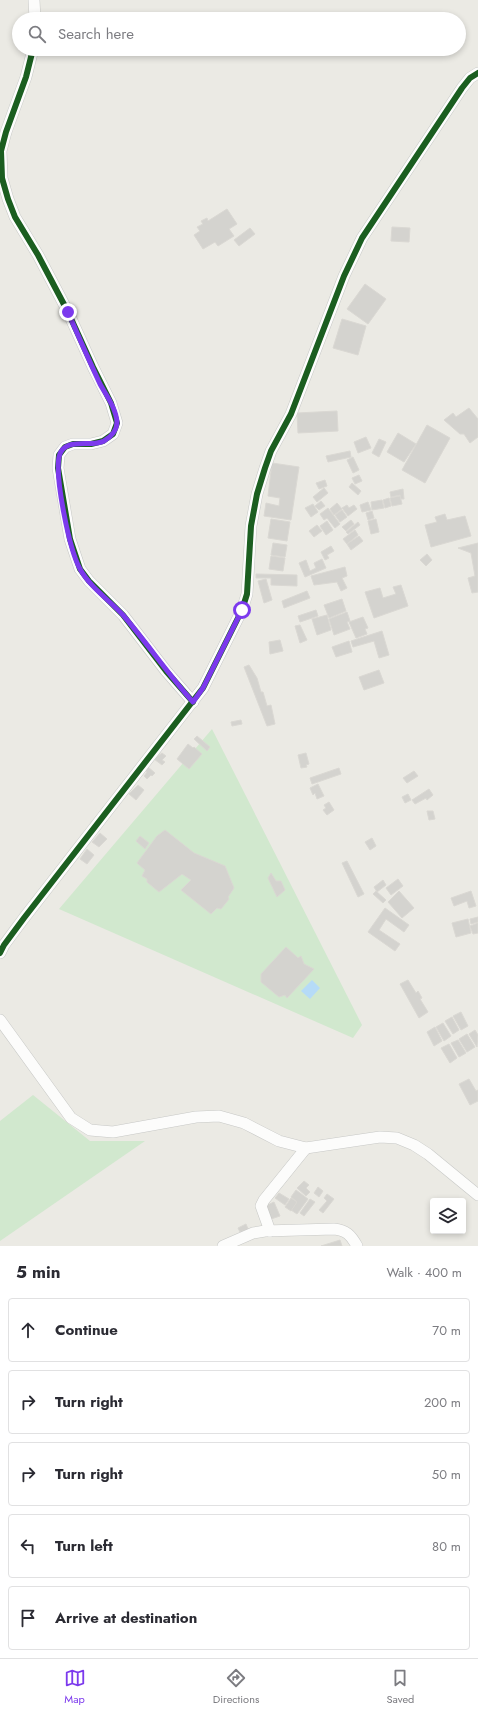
<!DOCTYPE html>
<meta charset="utf-8">
<style>
body{margin:0;font-family:Jost,sans-serif;background:#f7f7f7;color:#2b2b33}
.controls{position:absolute;right:12px;bottom:12px;display:grid;overflow:hidden;border-radius:4px;box-shadow:0 2px 6px #0003}
.controls button{width:36px;height:36px;display:grid;place-items:center;padding:0;border:0;border-bottom:1px solid #e1e1e2;background:#fff;color:#2b2b33;font:20px sans-serif}
.stop{position:absolute;width:12px;height:12px;margin:-9px;border:3px solid #7c3aed;border-radius:50%;background:#fff}
.stop.end{background:#7c3aed;border-color:#fff;box-shadow:0 1px 4px #0008}
.list{margin:0;padding:0;list-style:none}
h2{display:flex;justify-content:space-between;align-items:center;height:52px;margin:0;padding:0 16px;font-size:17px}
h2 small{font-size:13px;font-weight:400;color:#7c7c81}
.list li{display:grid;grid-template-columns:26px 1fr auto;gap:12px;align-items:center;box-sizing:border-box;height:64px;margin:0 8px 8px;padding:0 8px;border:1px solid #e1e1e2;border-radius:4px}
.list b{display:block;font-size:15px;white-space:nowrap}
.list em{font-size:13px;font-style:normal;color:#7c7c81}
.icon{flex:none;width:22px;height:22px;fill:none;stroke:currentColor;stroke-width:2;stroke-linecap:round;stroke-linejoin:round}
.map{position:relative;flex:none;width:478px;height:1246px;overflow:hidden}
.search{position:absolute;background:#fff;box-shadow:0 2px 6px #0003;left:12px;right:12px;top:12px;height:44px;display:flex;align-items:center;gap:10px;box-sizing:border-box;padding:0 14px;border-radius:22px;color:#7c7c81;font-size:15px}
.sheet{height:412px;background:#fff}
nav{display:flex;justify-content:space-around;align-items:center;box-sizing:border-box;height:56px;border-top:1px solid #e1e1e2;background:#fff;font-size:11px;color:#7c7c81}
nav a{display:grid;justify-items:center;gap:2px}
nav .on{color:#7c3aed}
.map>svg:first-child{display:block}
.green{fill:#d1e8ce}
.water{fill:#b6dbf7}
.building{fill:#d4d3cf;stroke:#dad8d3}
.lines{fill:none;stroke-linecap:round;stroke-linejoin:round}
.minor-casing{stroke:#c7c8c6;stroke-width:12}
.minor{stroke:#fcfcfb;stroke-width:11}
.cycleway-casing{stroke:#fff;stroke-width:8}
.cycleway{stroke:#1b5e20;stroke-width:6}
.route{stroke:#7c3aed;stroke-width:5}
</style>
<div class="map">
<svg width="478" height="1246" viewBox="0 0 478 1246">
<rect width="100%" height="100%" fill="#ebeae4"/>
<!-- green -->
<g class="green">
<path d="M212,729L362,1025L353,1038L59,909Z"/>
<path d="M33,1095L90,1141H145L0,1241V1121Z"/>
</g>
<!-- water -->
<path class="water" d="M312,980L320,988L310,999L301,991Z"/>
<!-- building -->
<g class="building">
<path d="M227,209L237,224L229,229L234,236L218,246L215,242L203,249L194,235L200,231L197,227L203,224L201,221L207,218L208,221Z"/>
<path d="M392,227L410,228L409,242L391,241Z"/>
<path d="M250,228L255,234L239,246L234,240Z"/>
<path d="M365,284L386,299L368,324L347,309Z"/>
<path d="M342,319L366,326L358,355L333,348Z"/>
<path d="M469,408L478,419V437L470,443L464,434H460L444,420L453,413L456,417Z"/>
<path d="M337,411L338,431L298,433L297,413Z"/>
<path d="M427,425L450,438L425,483L402,470Z"/>
<path d="M398,433L416,444L404,462L387,452Z"/>
<path d="M366,437L371,448L358,453L354,442Z"/>
<path d="M379,439L386,442L379,457L372,453Z"/>
<path d="M350,451L351,457L328,462L326,456Z"/>
<path d="M353,457L359,470L353,473L347,460Z"/>
<path d="M272,463L299,467L291,520L264,516L266,503L279,506L280,498L268,496Z"/>
<path d="M359,475L362,481L355,484L352,478Z"/>
<path d="M325,480L327,486L319,489L316,483Z"/>
<path d="M352,483L361,491L358,495L349,487Z"/>
<path d="M324,488L328,493L317,502L313,497Z"/>
<path d="M403,489L404,499H401L400,495L391,497L390,492Z"/>
<path d="M400,496L402,504L392,506L390,498Z"/>
<path d="M389,498L391,506L385,508L383,500Z"/>
<path d="M382,500L384,508L372,510L371,502Z"/>
<path d="M321,501L325,506L319,510L315,506Z"/>
<path d="M368,502L371,510L362,512L360,505Z"/>
<path d="M337,503L342,509L334,515L330,509Z"/>
<path d="M313,504L318,512L311,517L305,508Z"/>
<path d="M347,505L349,508L354,505L357,509L348,516L342,508Z"/>
<path d="M328,508L340,524L335,528L327,518L324,520L320,514Z"/>
<path d="M342,510L347,517L340,522L335,515Z"/>
<path d="M372,511L374,518L368,520L366,513Z"/>
<path d="M445,514L447,520L465,516L471,536L431,547L425,525L437,522L435,517Z"/>
<path d="M271,519L290,522L287,541L268,538Z"/>
<path d="M376,519L379,532L371,534L368,521Z"/>
<path d="M351,520L354,524L346,531L342,527Z"/>
<path d="M327,521L333,530L326,535L320,526Z"/>
<path d="M358,522L360,525L348,534L346,532Z"/>
<path d="M317,525L322,531L314,537L309,531Z"/>
<path d="M355,530L358,535L347,544L343,539Z"/>
<path d="M359,536L363,541L351,550L347,544Z"/>
<path d="M273,543L287,545L285,557L271,555Z"/>
<path d="M478,543V592L472,593L468,578L475,576L471,553L458,548Z"/>
<path d="M331,546L334,551L327,555L329,558L325,560L321,552Z"/>
<path d="M427,554L432,560L426,566L420,560Z"/>
<path d="M271,556L285,558L283,571L269,569Z"/>
<path d="M322,559L326,568L305,577L299,563L306,560L310,571L316,568L314,563Z"/>
<path d="M345,567L347,576L342,578L347,588L341,591L337,582L314,585L311,576Z"/>
<path d="M256,574L297,575V586L271,585V578H256Z"/>
<path d="M266,579L272,600L264,603L258,581Z"/>
<path d="M401,585L408,606L374,618L365,592L380,588L383,598L396,594L393,587Z"/>
<path d="M307,591L310,598L284,608L282,601Z"/>
<path d="M342,599L346,611L329,618L324,605Z"/>
<path d="M316,610L318,616L300,622L298,616Z"/>
<path d="M347,612L350,621L347,622L350,629L334,635L329,619Z"/>
<path d="M327,615L331,630L317,635L312,619Z"/>
<path d="M363,617L368,628L365,629L367,634L356,638L349,622Z"/>
<path d="M300,625L307,640L300,643L295,626Z"/>
<path d="M382,631L389,655L379,658L374,641L353,647L351,641Z"/>
<path d="M280,640L283,651L270,654L269,642Z"/>
<path d="M349,641L352,652L336,657L332,647Z"/>
<path d="M249,665L257,678L261,692H263L267,706L271,705L275,724L267,726L244,667Z"/>
<path d="M379,670L384,683L364,690L359,677Z"/>
<path d="M241,720L242,724L232,726L231,722Z"/>
<path d="M197,736L210,747L207,751L194,739Z"/>
<path d="M188,744L193,748L194,747L202,754L189,769L177,759Z"/>
<path d="M162,753L166,756L162,760L165,762L162,765L154,759Z"/>
<path d="M306,753L309,764L306,765L307,767L301,768L298,755Z"/>
<path d="M148,767L155,773L152,776L151,775L147,779L144,776L147,772L146,771Z"/>
<path d="M339,768L341,774L312,784L310,778Z"/>
<path d="M414,771L418,776L407,783L403,778Z"/>
<path d="M318,784L324,796L317,799L315,793L313,795L310,788Z"/>
<path d="M138,785L144,790L136,800L129,794Z"/>
<path d="M429,789L433,795L427,800L426,798L415,804L412,800Z"/>
<path d="M408,794L411,800L405,803L402,797Z"/>
<path d="M329,802L334,810L327,815L323,810L326,808L324,805Z"/>
<path d="M427,811H433L435,819L429,820Z"/>
<path d="M165,830L194,853L225,866L234,888L228,897L229,899L221,909L217,908L211,914L181,890L191,880L182,874L159,892L147,882V879L142,876L145,870L137,863L157,836Z"/>
<path d="M100,833L107,839L99,847L92,842Z"/>
<path d="M140,836L149,843L145,849L136,841Z"/>
<path d="M372,838L376,846L370,850L365,842Z"/>
<path d="M87,849L94,855L87,864L80,859Z"/>
<path d="M347,861L364,894L358,897L342,863Z"/>
<path d="M271,873L276,881H281L285,890L277,897L268,878Z"/>
<path d="M398,879L403,886L391,895L386,888Z"/>
<path d="M383,880L386,885L377,892L374,887Z"/>
<path d="M376,891L386,900L383,903L373,894Z"/>
<path d="M399,891L414,908L402,918L388,902Z"/>
<path d="M471,891L476,906L469,908L467,901L454,906L451,898Z"/>
<path d="M385,908L409,925L404,932L386,919L379,930L400,944L395,951L368,932Z"/>
<path d="M478,917V922L471,924L470,919Z"/>
<path d="M468,919L471,933L456,937L452,923Z"/>
<path d="M478,923V933L473,934L470,926Z"/>
<path d="M286,947L298,958L301,956L304,964L314,969L287,998L285,995L279,997L261,982V974Z"/>
<path d="M408,980L416,993L418,991L422,998L420,999L428,1012L419,1018L400,984Z"/>
<path d="M461,1012L468,1026L461,1030L453,1016Z"/>
<path d="M452,1017L459,1030L453,1034L445,1021Z"/>
<path d="M443,1023L451,1036L444,1041L436,1027Z"/>
<path d="M435,1027L442,1041L434,1046L427,1032Z"/>
<path d="M475,1030L478,1035L477,1047L469,1034Z"/>
<path d="M467,1034L475,1047L467,1052L459,1039Z"/>
<path d="M458,1040L466,1053L459,1057L451,1043Z"/>
<path d="M449,1044L457,1058L450,1063L441,1048Z"/>
<path d="M469,1079L476,1091L478,1090V1101L470,1105L459,1084Z"/>
<path d="M304,1181L309,1185L306,1188L310,1192L306,1196L297,1188Z"/>
<path d="M318,1187L323,1191L319,1197L314,1193Z"/>
<path d="M296,1190L308,1199L297,1214L291,1210L297,1202L291,1197Z"/>
<path d="M279,1193L289,1199L285,1205L275,1198Z"/>
<path d="M327,1194L334,1199L323,1213L319,1210L327,1201L324,1198Z"/>
<path d="M291,1198L297,1202L291,1211L285,1207Z"/>
<path d="M310,1199L315,1202L304,1216L300,1213Z"/>
<path d="M274,1202L280,1216L271,1219L265,1206Z"/>
<path d="M246,1224L248,1229L240,1232L238,1228Z"/>
<path d="M340,1240L342,1246H321Z"/>
</g>
<g class="lines">
<!-- minor casing -->
<g class="minor-casing">
<g id="minor">
<path d="M34,0L35,19"/>
<path d="M33,49L26,77L6,132L1,151L2,178L8,199L15,217L38,255L68,312L93,367L111,403L117,423L113,434L103,441L91,444H73L65,447L59,455L58,468L70,539L80,569L89,581L123,615L166,671L193,702"/>
<path d="M0,953L4,945L24,918L203,688L242,610L247,594L251,526L257,494L265,468L271,451L291,414L344,276L362,238L462,88L470,78L478,73"/>
<path d="M0,1020L71,1118L90,1130L113,1132L196,1117L219,1116L244,1123L279,1141L306,1148L380,1137L397,1138L414,1145L428,1154L478,1195"/>
<path d="M270,1231L261,1206L264,1200L306,1148"/>
<path d="M223,1246L253,1233L265,1231L334,1229C346,1230 351,1235 357,1246"/>
</g>
</g>
<!-- minor -->
<use href="#minor" class="minor"/>
<!-- cycleway casing -->
<g class="cycleway-casing">
<g id="cycleway">
<path d="M33,49L26,77L6,132L1,151L2,178L8,199L15,217L38,255L68,312L93,367L111,403L117,423L113,434L103,441L91,444H73L65,447L59,455L58,468L70,539L80,569L89,581L123,615L166,671L193,702"/>
<path d="M0,953L4,945L24,918L203,688L242,610L247,594L251,526L257,494L265,468L271,451L291,414L344,276L362,238L462,88L470,78L478,73"/>
</g>
</g>
<!-- cycleway -->
<use href="#cycleway" class="cycleway"/>
</g>
<g class="lines">
<!-- route -->
<path class="route" d="M68,312C78,336 89,360 100,384C106,395 116,408 117,422C117,430 111,437 104,441C91,448 63,436 59,457C55,478 69,549 80,569C90,587 109,600 123,615C147,643 168,674 193,702L203,688L242,610"/>
</g>
</svg>
<div class="controls">
<button><svg class="icon" aria-label="layers" viewBox="0 0 24 24"><path d="M12 4l9 5-9 5-9-5zM3 14l9 5 9-5"/></svg></button>
</div>
<div class="stop" style="left:242px;top:610px"></div>
<div class="stop end" style="left:68px;top:312px"></div>
<div class="search"><svg class="icon" aria-label="search" viewBox="0 0 24 24"><circle cx="10" cy="10" r="6"/><path d="M15 15l6 6"/></svg>Search here</div>
</div>
<section class="sheet">
<h2>5 min<small>Walk · 400 m</small></h2>
<ul class="list">
<li><svg class="icon" aria-label="ahead" viewBox="0 0 24 24"><path d="M12 20V5M6 11l6-6 6 6"/></svg><div><b>Continue</b></div><em>70 m</em></li>
<li><svg class="icon" aria-label="right" viewBox="0 0 24 24"><path d="M7 20v-9h11M14 6l5 5-5 5"/></svg><div><b>Turn right</b></div><em>200 m</em></li>
<li><svg class="icon" aria-label="right" viewBox="0 0 24 24"><path d="M7 20v-9h11M14 6l5 5-5 5"/></svg><div><b>Turn right</b></div><em>50 m</em></li>
<li><svg class="icon" aria-label="left" viewBox="0 0 24 24"><path d="M17 20v-9H6M10 6l-5 5 5 5"/></svg><div><b>Turn left</b></div><em>80 m</em></li>
<li><svg class="icon" aria-label="arrive" viewBox="0 0 24 24"><path d="M6 21V4h12l-3 4 3 4H6"/></svg><div><b>Arrive at destination</b></div></li>
</ul>
</section>
<nav>
<a class="on"><svg class="icon" aria-label="map" viewBox="0 0 24 24"><path d="M3 6l6-2 6 2 6-2v14l-6 2-6-2-6 2zM9 4v14M15 6v14"/></svg>Map</a>
<a><svg class="icon" aria-label="directions" viewBox="0 0 24 24"><path d="M12 3l9 9-9 9-9-9zM9 14v-3h6M13 9l2 2-2 2"/></svg>Directions</a>
<a><svg class="icon" aria-label="saved" viewBox="0 0 24 24"><path d="M7 4h10v16l-5-4-5 4z"/></svg>Saved</a>
</nav>
